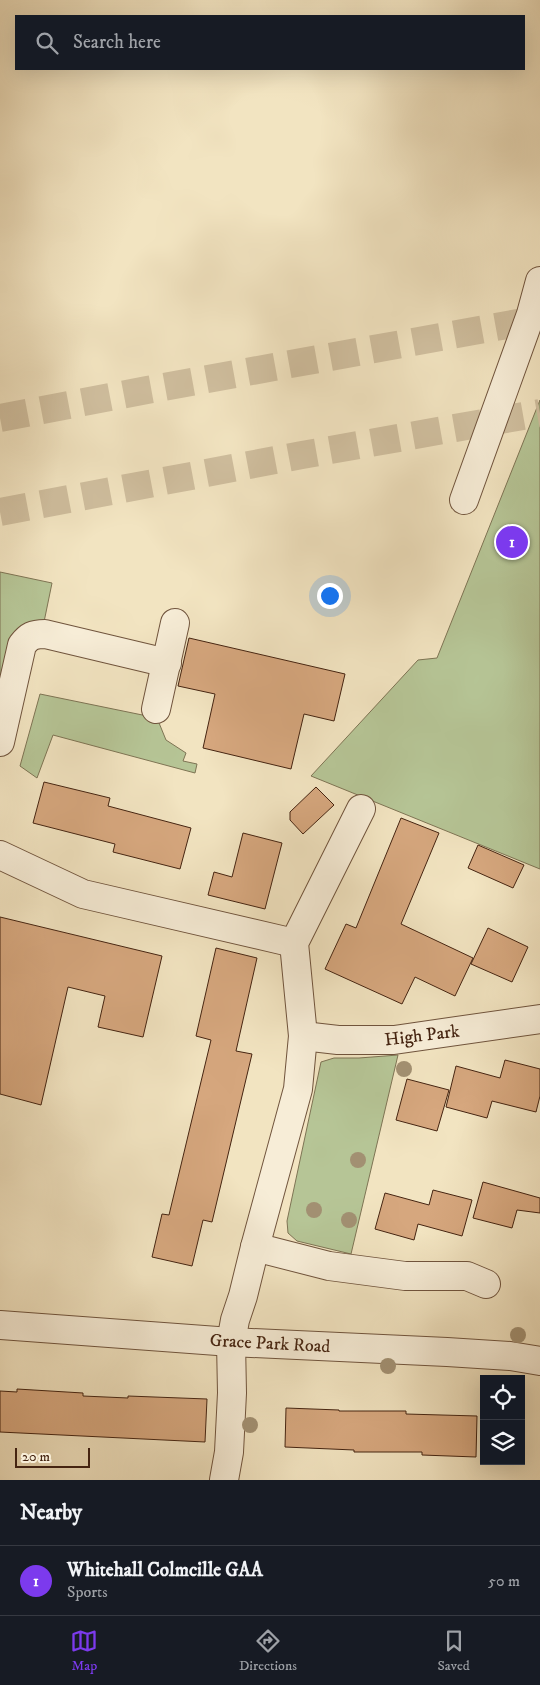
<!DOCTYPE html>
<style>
body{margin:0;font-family:"IM FELL DW Pica",serif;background:#242831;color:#f1f3f6}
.controls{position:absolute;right:15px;bottom:15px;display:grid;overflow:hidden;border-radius:0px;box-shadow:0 5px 20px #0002}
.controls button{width:45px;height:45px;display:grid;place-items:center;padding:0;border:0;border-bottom:1px solid #363941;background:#171b24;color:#f1f3f6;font:25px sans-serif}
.scale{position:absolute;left:15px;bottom:12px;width:75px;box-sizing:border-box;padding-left:5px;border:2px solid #452411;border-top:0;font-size:14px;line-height:18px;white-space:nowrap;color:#452411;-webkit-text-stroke:4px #f7edd7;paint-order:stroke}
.you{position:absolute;left:329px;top:595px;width:18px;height:18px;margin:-12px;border:4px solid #fff;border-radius:50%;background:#1a73e8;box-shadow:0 0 0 8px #1a73e833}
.badge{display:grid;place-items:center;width:32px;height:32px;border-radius:50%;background:#7c3aed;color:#fff;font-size:16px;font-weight:700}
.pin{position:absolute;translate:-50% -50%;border:2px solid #fff;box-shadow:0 1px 5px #0006}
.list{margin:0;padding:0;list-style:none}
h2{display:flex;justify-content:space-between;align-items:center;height:65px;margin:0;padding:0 20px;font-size:21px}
h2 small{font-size:16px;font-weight:400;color:#9ea1a6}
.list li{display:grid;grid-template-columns:32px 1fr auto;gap:15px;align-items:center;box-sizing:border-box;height:70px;padding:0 20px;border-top:1px solid #363941}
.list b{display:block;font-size:19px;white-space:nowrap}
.list p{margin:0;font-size:16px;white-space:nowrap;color:#9ea1a6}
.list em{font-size:16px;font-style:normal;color:#9ea1a6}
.icon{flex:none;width:28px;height:28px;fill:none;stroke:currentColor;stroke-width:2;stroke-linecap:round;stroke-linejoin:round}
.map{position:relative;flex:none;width:540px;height:1480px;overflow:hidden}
.search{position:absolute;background:#171b24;box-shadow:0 5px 20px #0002;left:15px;right:15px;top:15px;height:55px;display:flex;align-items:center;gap:12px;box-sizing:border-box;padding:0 18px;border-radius:0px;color:#9ea1a6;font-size:19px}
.sheet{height:135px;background:#171b24}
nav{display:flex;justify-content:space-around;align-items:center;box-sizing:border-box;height:70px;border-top:1px solid #363941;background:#171b24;font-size:14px;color:#9ea1a6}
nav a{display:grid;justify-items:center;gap:2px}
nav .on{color:#7c3aed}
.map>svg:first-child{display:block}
.green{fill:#b6c596;stroke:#7e7454}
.building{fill:#d6a77e;stroke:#452411}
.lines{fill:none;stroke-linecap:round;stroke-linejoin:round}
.highway-tunnel{stroke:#cfbe9e;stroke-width:28;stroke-dasharray:28 14;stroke-linecap:butt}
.minor-casing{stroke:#70543d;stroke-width:30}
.minor{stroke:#f7edd7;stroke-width:28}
.tree{fill:#a29072}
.labels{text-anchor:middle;stroke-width:4.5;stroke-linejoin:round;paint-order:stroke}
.street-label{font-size:18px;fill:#452411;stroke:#f7edd7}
</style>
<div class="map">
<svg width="540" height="1480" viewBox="0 0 540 1480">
<rect width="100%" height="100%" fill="#f2e4c1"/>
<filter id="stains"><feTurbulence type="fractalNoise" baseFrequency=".004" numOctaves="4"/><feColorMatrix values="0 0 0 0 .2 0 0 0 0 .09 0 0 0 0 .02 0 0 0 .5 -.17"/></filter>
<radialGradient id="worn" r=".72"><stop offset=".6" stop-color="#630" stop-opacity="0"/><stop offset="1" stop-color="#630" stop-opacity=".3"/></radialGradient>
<!-- green -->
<g class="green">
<path d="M540,400V869L311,776L418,660L437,658Z"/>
<path d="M0,572L52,583L44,622L0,692Z"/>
<path d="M40,694L157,718L166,740L186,753L183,761L197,764L195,773L53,735L37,778L20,766Z"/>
<path d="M398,1055L351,1254L297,1241L288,1233L287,1221L321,1062L334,1058H359Z"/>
</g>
<!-- building -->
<g class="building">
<path d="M189,638L345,674L334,721L304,714L291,769L203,748L215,694L178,686Z"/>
<path d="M44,782L110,798L108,806L191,828L180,869L113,852L115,844L33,823Z"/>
<path d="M316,787L334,805L303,834L290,820V812Z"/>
<path d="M401,818L439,833L401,924L473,958L455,996L415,977L402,1004L325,969L346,924L356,928Z"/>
<path d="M243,833L282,843L265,909L208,895L214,872L232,877Z"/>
<path d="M478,845L524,865L513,888L468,868Z"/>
<path d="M0,917L162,956L143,1037L98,1027L105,996L68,987L41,1105L0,1094Z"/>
<path d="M488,928L528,947L512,982L471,964Z"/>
<path d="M216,948L257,958L236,1051L252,1054L212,1222L203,1220L192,1266L152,1257L162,1214L169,1215L211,1040L196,1036Z"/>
<path d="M505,1060L540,1069V1096L536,1112L492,1101L487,1118L446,1107L456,1066L500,1078Z"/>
<path d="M407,1079L449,1090L437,1131L396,1120Z"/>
<path d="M483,1182L540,1198V1213L517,1210L512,1228L473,1218Z"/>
<path d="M433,1190L472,1200L462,1236L418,1224L414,1240L375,1229L385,1193L429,1205Z"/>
<path d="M17,1389L83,1393V1396L128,1398V1396L207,1399L205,1442L0,1432V1391L17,1392Z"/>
<path d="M286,1408L339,1410V1411H406V1414L477,1416L476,1457L422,1455V1452H354V1450L285,1447Z"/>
</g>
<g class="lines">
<!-- highway-tunnel -->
<g class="highway-tunnel">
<path d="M0,418L147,390L540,319"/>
<path d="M0,512L302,455L540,413"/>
</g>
<!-- minor casing -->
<g class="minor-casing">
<g id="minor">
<path d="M464,500L531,314L540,281"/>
<path d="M156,709L175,623"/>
<path d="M0,742L22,645C29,636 33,634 45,634L167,663"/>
<path d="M0,855L83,894L294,943"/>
<path d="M303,1036L338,1040H394L540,1019"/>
<path d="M255,1247L329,1266L405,1276H467L486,1284"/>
<path d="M0,1325L231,1342L447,1352L510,1356L540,1361"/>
<path d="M224,1480L229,1452L232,1393L231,1342L235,1320L243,1296L255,1247L298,1089L303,1036L294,943L361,809"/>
</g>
</g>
<!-- minor -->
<use href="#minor" class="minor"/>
</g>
<!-- trees -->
<g class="tree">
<circle cx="404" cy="1069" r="8"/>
<circle cx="358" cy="1160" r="8"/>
<circle cx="314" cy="1210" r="8"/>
<circle cx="349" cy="1220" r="8"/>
<circle cx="518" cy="1335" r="8"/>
<circle cx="388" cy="1366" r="8"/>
<circle cx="250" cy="1425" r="8"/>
</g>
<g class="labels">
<!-- street labels -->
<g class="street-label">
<text transform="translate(422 1035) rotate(-7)" y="6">High Park</text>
<text transform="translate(270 1343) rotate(3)" y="6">Grace Park Road</text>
</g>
</g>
<rect width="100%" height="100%" filter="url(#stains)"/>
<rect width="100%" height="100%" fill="url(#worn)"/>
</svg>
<div class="controls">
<button><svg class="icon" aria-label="locate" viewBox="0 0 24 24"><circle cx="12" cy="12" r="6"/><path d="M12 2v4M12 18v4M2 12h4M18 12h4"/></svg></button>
<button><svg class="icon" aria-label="layers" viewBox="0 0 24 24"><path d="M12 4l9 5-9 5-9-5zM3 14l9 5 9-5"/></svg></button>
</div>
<div class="scale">20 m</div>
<div class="you"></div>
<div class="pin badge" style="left:512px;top:542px">1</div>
<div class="search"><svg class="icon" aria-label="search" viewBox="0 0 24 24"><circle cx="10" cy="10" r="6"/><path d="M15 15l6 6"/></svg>Search here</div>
</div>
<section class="sheet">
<h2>Nearby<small></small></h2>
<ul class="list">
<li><span class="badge">1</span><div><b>Whitehall Colmcille GAA</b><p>Sports</p></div><em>50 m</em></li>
</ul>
</section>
<nav>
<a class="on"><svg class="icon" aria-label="map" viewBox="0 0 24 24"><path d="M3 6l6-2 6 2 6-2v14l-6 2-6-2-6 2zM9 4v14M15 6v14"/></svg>Map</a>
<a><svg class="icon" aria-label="directions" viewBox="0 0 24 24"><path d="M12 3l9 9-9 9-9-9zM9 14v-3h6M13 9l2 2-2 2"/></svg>Directions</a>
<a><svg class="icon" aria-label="saved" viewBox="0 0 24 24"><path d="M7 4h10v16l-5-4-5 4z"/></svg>Saved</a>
</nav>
